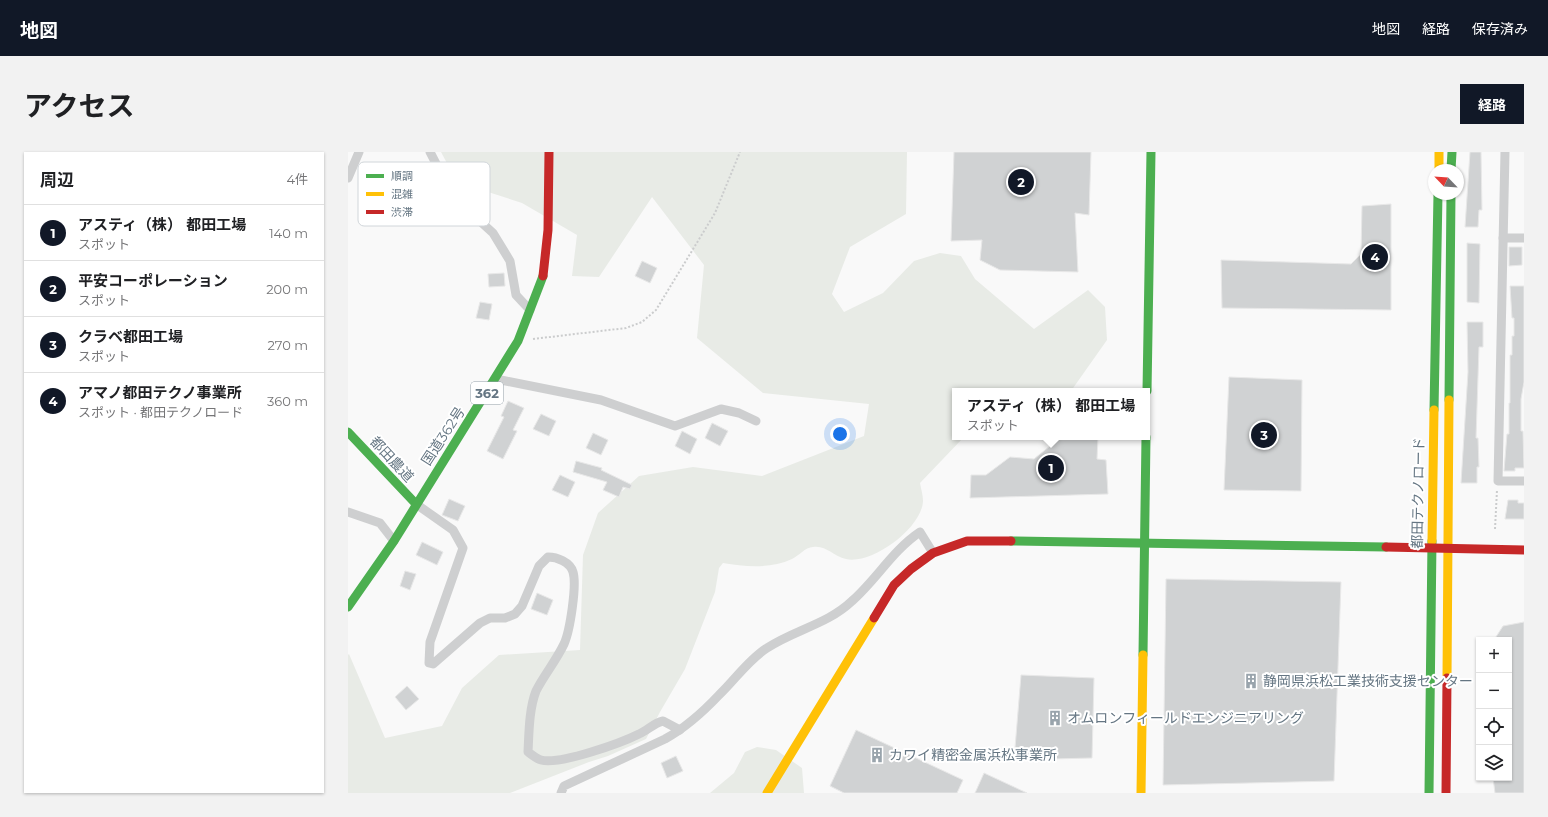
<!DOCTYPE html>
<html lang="ja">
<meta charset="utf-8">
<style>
body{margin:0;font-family:Montserrat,"Noto Sans JP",sans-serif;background:#f2f2f2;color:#202124}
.controls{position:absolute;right:12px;bottom:12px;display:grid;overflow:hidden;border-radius:0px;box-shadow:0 1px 3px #0004}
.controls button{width:36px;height:36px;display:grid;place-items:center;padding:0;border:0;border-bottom:1px solid #e0e0e0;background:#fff;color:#202124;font:20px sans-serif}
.compass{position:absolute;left:1080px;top:12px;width:36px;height:36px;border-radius:50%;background:#fff;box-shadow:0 1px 3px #0004;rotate:295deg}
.you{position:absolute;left:492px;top:282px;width:14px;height:14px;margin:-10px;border:3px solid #fff;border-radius:50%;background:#1a73e8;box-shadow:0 0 0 6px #1a73e833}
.badge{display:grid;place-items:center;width:26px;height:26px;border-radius:50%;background:#111827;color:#fff;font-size:13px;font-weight:700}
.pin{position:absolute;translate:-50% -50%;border:2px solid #fff;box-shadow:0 1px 4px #0006}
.popup{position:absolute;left:604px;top:236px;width:198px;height:52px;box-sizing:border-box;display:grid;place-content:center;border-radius:0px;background:#fff;filter:drop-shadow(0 1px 3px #0005);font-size:13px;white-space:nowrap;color:#757577}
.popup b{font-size:15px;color:#202124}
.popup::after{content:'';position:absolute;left:50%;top:100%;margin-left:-8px;border:8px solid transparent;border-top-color:#fff}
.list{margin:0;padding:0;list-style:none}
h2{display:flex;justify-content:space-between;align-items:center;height:52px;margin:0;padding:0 16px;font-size:17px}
h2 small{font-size:13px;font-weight:400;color:#757577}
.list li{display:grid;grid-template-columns:26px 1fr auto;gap:12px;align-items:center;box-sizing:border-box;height:56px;padding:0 16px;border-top:1px solid #e0e0e0}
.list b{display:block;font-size:15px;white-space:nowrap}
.list p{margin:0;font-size:13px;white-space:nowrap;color:#757577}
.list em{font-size:13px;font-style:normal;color:#757577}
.icon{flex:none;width:22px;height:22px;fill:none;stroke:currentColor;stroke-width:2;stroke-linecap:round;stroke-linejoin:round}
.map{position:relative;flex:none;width:1176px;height:641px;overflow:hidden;border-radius:0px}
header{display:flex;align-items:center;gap:24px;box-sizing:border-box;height:56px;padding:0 20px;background:#111827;color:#fff}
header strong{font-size:19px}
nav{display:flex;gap:22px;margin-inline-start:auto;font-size:14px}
.intro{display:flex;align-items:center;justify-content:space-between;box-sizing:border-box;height:96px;padding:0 24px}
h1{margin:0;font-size:28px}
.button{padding:10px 18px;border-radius:0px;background:#111827;color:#fff;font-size:14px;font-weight:700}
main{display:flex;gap:24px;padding:0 24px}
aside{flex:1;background:#fff;border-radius:0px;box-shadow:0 1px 3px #0004}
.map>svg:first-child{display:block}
.green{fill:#e8ebe6}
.building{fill:#d0d2d3;stroke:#e8e8e8}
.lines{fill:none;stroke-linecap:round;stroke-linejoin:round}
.path{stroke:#cbcccd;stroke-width:2;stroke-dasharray:2 2;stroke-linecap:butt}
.street{stroke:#cecfd0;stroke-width:9}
.fast{stroke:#4caf50;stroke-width:9}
.slow{stroke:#ffc107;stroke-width:9}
.jam{stroke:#c62828;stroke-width:9}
.labels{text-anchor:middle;stroke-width:4;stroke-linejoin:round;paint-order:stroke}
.shield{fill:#fff;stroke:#939fa8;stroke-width:1}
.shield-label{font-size:13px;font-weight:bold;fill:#657683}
.street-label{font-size:14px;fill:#657683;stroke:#fff}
.poi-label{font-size:14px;fill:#657683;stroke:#fff;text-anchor:start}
.key{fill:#fff;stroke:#d1d6da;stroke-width:1}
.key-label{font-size:11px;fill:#657683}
</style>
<header>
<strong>地図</strong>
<nav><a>地図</a><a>経路</a><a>保存済み</a></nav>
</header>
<div class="intro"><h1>アクセス</h1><a class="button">経路</a></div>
<main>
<aside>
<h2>周辺<small>4件</small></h2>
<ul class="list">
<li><span class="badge">1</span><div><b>アスティ（株） 都田工場</b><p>スポット</p></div><em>140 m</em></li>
<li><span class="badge">2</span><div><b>平安コーポレーション</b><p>スポット</p></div><em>200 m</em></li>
<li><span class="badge">3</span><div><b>クラベ都田工場</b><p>スポット</p></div><em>270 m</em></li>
<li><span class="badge">4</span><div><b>アマノ都田テクノ事業所</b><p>スポット · 都田テクノロード</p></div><em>360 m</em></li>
</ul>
</aside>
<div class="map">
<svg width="1176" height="641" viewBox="0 0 1176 641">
<rect width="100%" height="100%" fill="#f9f9f9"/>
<!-- green -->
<g class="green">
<path d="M93,0H559L558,62L502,95L484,142L496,160L535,141L566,109L592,101L613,104L627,127L686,177L740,138L757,155L759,188L723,239H607V285H616L572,331C573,337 575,343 575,349C574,376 524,413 498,407C485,404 478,393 465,395C457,395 451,404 444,407C422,417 398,415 375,411L371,416L367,440L337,517L312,560L298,587L260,604L241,610L162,641H0V503L1,502L37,586L94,574L114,536L151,503L232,498L235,403L250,361L291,324L345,315L414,324L516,284L521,252L415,241L349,186L356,113L304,45L251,125L224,124L229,83L174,51L109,30Z"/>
<path d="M409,595L428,598L454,616L456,641H362L386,621L397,600Z"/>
</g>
<!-- building -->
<g class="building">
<path d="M606,0H743L741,63L727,61L730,120L652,118L632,108L634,88L603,89Z"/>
<path d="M1122,0H1133L1134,58H1131L1130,75H1117Z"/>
<path d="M1043,52V158L874,156L873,108L1003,112L1013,102L1014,54Z"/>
<path d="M1119,91L1132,92L1131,151L1119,150Z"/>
<path d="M1161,95H1174V113L1161,114Z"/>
<path d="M294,109L309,116L302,131L287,124Z"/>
<path d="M156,121L157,134L141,135L140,122Z"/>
<path d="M1162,134H1176V230L1173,247V279H1175L1176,316H1167V319H1156L1159,282H1161V251H1162V203H1164V184H1166V166H1164Z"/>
<path d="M132,150L144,152L141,168L128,166Z"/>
<path d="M1119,170H1135V195H1131L1130,225L1128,286H1130L1131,315H1129V331H1113L1120,220Z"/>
<path d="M881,225L954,228L953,339L876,338Z"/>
<path d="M160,249L176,256L165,278L169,279L155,307L139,299L156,265L153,264Z"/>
<path d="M193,262L208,269L201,284L185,277Z"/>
<path d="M364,271L380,279L372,294L357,286Z"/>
<path d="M334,279L349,287L342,302L327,294Z"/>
<path d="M245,281L260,288L253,303L238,296Z"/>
<path d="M713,285H750L749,307L758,308L760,342L622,346L623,323H638L662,305L686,307Z"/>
<path d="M228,309L254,316L253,318L284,333L282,337L275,335L271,345L255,338L259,330L225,320Z"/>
<path d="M212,323L227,330L220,345L204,338Z"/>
<path d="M101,347L117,354L110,369L94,363Z"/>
<path d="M1160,348H1170V351H1176V367H1157Z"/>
<path d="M74,390L95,400L89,413L68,403Z"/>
<path d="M57,419L68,422L62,438L52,434Z"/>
<path d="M818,427L993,430L986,629L815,633Z"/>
<path d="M189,441L205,448L199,463L183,457Z"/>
<path d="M1176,470V641H1147L1145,626H1161V488H1146L1155,474Z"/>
<path d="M673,523L746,526L744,606L666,608Z"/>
<path d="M59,534L71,547L58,558L47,545Z"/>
<path d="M508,578L615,628L609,641H496L482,634Z"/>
<path d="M328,604L335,619L319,626L313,611Z"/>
<path d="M636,621L679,641H627Z"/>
</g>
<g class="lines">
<!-- path -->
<g class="path">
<path d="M185,187L278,176L294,170L308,158L367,61L392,0"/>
<path d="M1147,377L1149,338"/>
</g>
<!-- street -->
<g class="street">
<path d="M82,0L99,33L111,50L145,81L162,109L168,143L182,158"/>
<path d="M1157,0L1150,329H1176"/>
<path d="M0,26L11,0"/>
<path d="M1155,86H1176"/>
<path d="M148,227L253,248L327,274L373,257L391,261L408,269"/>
<path d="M68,352L105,378L115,396L82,490L81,511L85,512L132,471L142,466H157L167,462L174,454L191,414L200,405C209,405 222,410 225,420C229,433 222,479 216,492C208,509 196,523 188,539C181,557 181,581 180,600C184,603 189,607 193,608C212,613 273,591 291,582C300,578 306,571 315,569L332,578"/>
<path d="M0,360L32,371L46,389"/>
<path d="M213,641L216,634L317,587C337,576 355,560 371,543C387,528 400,508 419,496C446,478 480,472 504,449C528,428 545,398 572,380L585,401"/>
</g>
<!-- fast -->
<g class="fast">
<path d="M1103,18L1104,0"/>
<path d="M799,239L803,0"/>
<path d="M1101,248L1103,42"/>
<path d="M1086,258L1090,42"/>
<path d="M0,280L68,352"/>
<path d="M663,389L1038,395"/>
<path d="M0,455L46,389L170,189L195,124"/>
<path d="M795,503L798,285"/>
<path d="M1081,641L1084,389"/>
</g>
<!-- slow -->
<g class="slow">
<path d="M1091,0V18"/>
<path d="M1084,389L1086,258"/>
<path d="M1099,526L1101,248"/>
<path d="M419,641L526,466"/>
<path d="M793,641L795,503"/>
</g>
<!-- jam -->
<g class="jam">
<path d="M195,124L200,78L201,0"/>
<path d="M1038,395L1176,398"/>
<path d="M526,466L546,433L563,417L585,401L619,389H663"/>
<path d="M1098,641L1099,526"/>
</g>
</g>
<!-- icons -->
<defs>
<g id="building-bare" transform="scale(1.2)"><path d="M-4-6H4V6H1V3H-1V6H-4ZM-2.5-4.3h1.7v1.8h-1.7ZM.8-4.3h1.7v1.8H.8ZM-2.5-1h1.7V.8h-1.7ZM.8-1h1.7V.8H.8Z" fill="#99a4ac" stroke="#fff" stroke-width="2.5" paint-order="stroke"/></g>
</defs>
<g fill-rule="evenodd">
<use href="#building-bare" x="903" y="529"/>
<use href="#building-bare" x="707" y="566"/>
<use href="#building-bare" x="529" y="603"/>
</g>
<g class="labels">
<!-- shield labels -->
<rect class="shield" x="123" y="230" width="32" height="22" rx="3"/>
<g class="shield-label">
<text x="139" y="246">362</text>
</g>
<!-- street labels -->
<g class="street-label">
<text transform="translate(95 284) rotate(-57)" y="5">国道362号</text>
<text transform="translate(44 307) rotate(47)" y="5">都田農道</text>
<text transform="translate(1070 341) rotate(-89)" y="5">都田テクノロード</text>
</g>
<!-- poi labels -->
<g class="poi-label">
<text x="915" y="534">静岡県浜松工業技術支援センター</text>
<text x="719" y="571">オムロンフィールドエンジニアリング</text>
<text x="541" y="608">カワイ精密金属浜松事業所</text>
</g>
</g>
<!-- legend -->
<rect x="10" y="10" width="132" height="64" rx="6" class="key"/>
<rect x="18" y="22" width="18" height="4" fill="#4caf50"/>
<rect x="18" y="40" width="18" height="4" fill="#ffc107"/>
<rect x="18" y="58" width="18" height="4" fill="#c62828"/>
<g class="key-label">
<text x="43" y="28">順調</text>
<text x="43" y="46">混雑</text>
<text x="43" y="64">渋滞</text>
</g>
</svg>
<div class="controls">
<button>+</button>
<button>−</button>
<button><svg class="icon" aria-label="locate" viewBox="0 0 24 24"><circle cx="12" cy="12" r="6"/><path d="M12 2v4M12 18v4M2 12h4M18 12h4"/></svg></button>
<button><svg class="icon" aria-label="layers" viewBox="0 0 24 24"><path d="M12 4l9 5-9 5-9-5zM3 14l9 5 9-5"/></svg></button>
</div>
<svg class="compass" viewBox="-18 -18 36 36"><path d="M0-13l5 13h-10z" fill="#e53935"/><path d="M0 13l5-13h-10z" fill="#757577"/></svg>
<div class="you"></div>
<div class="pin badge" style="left:703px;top:316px">1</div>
<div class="popup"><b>アスティ（株） 都田工場</b>スポット</div>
<div class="pin badge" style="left:673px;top:30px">2</div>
<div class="pin badge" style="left:916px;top:283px">3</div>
<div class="pin badge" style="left:1027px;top:105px">4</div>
</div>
</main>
